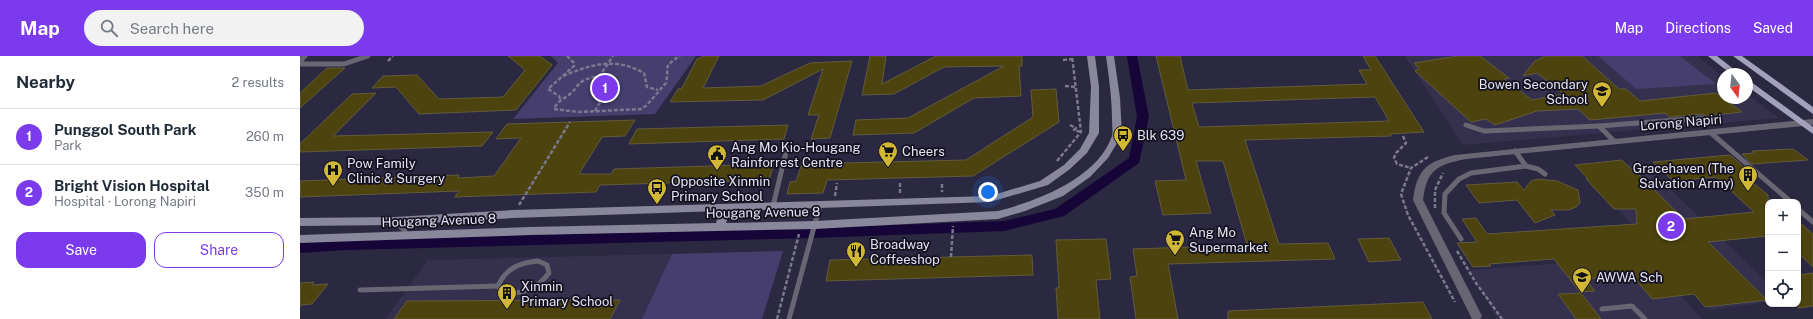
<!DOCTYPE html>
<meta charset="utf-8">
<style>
body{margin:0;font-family:"Public Sans",sans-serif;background:#f2f2f3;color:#1f2937}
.controls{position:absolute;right:12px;bottom:12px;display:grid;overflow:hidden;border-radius:8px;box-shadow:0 1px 3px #0004}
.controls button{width:36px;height:36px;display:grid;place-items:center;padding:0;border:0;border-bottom:1px solid #e0e1e3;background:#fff;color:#1f2937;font:20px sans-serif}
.compass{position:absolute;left:1417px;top:12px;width:36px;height:36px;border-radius:50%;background:#fff;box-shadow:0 1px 3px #0004;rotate:165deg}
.you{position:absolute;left:688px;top:136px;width:14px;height:14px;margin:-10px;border:3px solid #fff;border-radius:50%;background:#1a73e8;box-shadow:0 0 0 6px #1a73e833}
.badge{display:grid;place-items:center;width:26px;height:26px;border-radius:50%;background:#7c3aed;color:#fff;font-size:13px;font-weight:700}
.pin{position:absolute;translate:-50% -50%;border:2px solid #fff;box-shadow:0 1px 4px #0006}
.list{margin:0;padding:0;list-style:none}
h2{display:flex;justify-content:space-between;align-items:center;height:52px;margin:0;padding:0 16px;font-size:17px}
h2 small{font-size:13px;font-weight:400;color:#747a83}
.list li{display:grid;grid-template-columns:26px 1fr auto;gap:12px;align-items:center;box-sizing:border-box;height:56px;padding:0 16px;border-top:1px solid #e0e1e3}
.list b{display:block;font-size:15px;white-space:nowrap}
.list p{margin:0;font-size:13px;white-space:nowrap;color:#747a83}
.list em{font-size:13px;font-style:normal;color:#747a83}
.actions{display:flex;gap:8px;padding:12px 16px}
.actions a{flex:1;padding:9px 0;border:1px solid #7c3aed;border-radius:12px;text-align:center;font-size:14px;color:#7c3aed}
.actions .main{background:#7c3aed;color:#fff}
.icon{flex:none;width:22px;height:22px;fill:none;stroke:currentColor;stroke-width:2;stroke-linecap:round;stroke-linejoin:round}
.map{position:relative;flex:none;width:1513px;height:263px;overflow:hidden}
header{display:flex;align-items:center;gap:24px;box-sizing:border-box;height:56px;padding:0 20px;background:#7c3aed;color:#fff}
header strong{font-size:19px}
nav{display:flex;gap:22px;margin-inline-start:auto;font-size:14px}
.search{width:280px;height:36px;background:#f2f2f3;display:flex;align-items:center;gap:10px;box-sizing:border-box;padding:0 14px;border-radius:22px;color:#747a83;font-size:15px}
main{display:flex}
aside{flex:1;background:#fff}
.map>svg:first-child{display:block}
.built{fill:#35304e}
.green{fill:#463e6d}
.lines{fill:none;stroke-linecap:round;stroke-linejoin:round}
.canal{fill:#150637;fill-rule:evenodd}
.building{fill:#4d430e;stroke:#615b3d;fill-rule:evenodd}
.path{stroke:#7a788e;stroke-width:2.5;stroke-dasharray:4 2;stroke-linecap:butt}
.service{stroke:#686673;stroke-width:5}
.minor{fill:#686673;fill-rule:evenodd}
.secondary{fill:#89879c;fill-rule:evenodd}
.primary{fill:#a3a0bb;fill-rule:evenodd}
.labels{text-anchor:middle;stroke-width:3.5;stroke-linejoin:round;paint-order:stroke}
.poi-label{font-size:13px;fill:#e4e3f4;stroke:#14121e;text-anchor:start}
.street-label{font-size:13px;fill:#e4e3f4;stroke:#14121e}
</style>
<header>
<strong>Map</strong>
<div class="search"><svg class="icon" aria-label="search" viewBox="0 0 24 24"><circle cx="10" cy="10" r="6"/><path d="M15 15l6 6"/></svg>Search here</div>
<nav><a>Map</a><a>Directions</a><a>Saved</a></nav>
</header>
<main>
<aside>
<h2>Nearby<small>2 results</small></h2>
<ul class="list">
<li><span class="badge">1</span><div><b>Punggol South Park</b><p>Park</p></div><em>260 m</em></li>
<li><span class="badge">2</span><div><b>Bright Vision Hospital</b><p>Hospital · Lorong Napiri</p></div><em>350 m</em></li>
</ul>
<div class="actions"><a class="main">Save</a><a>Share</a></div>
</aside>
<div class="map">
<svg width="1513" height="263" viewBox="0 0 1513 263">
<rect width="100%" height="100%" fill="#2b2841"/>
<!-- built -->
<g class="built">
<path d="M1105,0H1397L1423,20V42H1447V38L1479,62L1163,89Z"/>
<path d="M1343,107L1468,227V246L1411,254L1280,112Z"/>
<path d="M483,195L462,263H85L128,204Z"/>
<path d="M1346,201L1402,263H1198L1170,214Z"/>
</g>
<!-- green -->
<g class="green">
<path d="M251,0H396L355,58L213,63L258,7Z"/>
<path d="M1298,0H1380L1416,28L1336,33Z"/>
<path d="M483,195L462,263H342L372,198Z"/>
</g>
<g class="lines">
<!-- canal -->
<path class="canal" d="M827,0H837L849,61L839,107L764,160L704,175L513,182L47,194L0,197V187L47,184L513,172L704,165L755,153L829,102L837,61Z"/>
</g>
<!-- building -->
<g class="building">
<path d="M208,0H240L252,9L216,54L119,58L96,31L72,32L83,20L117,19L139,43L203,41L225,14Z"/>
<path d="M404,0H419L403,32L461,30L510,7L552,5L530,82L511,83L519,59H508L523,13L463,44L370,46L378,33L382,32L397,3Z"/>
<path d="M570,0H586L582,28L636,0H722V10H719L721,40L674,42L614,77L553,79L556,64L608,62L704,10L644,11L594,38L562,39Z"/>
<path d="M856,0H880L888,34L1067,28L1059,14H1071L1063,0H1075L1124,76L1090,78L1091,80L945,84L979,188L1028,187L1035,203L868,208L878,263H836L830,221L837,220L833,193L947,189L923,105H896L911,157L863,159L855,125L886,124ZM1075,41L1089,65L899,71L892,47Z"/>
<path d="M1158,0H1180L1209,22L1204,23L1232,44L1264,38L1237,17L1223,20L1234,6L1245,0H1282L1319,33H1326L1340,45L1416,37L1442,56L1406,60L1402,58L1369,61L1365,57L1290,64L1278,53L1237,55L1195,69L1186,63L1171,66L1115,15L1119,13L1114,7Z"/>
<path d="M27,12H45L0,52V37Z"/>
<path d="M756,33L759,66L673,120L527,124L523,137L487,138L490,126L496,125L502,108L666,104L733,61L731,34Z"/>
<path d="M76,37L33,80L193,76L182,90L0,96V88L52,38Z"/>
<path d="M335,64L325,80L302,81L279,118H311L314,113L474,108L469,124L300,129L296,136L155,141L159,135L0,141V125L159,119L158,122L194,120L221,82L196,83L207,68Z"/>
<path d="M488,69L484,83L329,88L337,73Z"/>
<path d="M1493,93L1508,104L1452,108L1442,98L1454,97L1452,95Z"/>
<path d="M1430,99L1451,117L1442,118L1468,139V180L1408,186L1467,244L1405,251L1394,238L1352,243L1331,218L1285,223L1295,235L1280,236L1254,203L1189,208L1191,210L1173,211L1157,187L1177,186L1162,163L1176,162L1187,178L1337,168L1336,153H1314L1286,123H1288L1275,109L1322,104L1335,117H1337L1384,163L1454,156L1416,121L1373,125L1353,106Z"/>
<path d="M1238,123L1257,125L1278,134L1280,147L1276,151L1269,154H1251L1255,159L1235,167L1217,144L1179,147L1166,129L1217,126L1224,134L1231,125Z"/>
<path d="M1498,165L1513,178V211L1498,197Z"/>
<path d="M1089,182L1101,204L1069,206L1058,183Z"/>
<path d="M806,183L811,223L796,224L800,263H758L756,232H759L756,184Z"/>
<path d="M732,199L733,219L526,225L530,204Z"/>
<path d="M1513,217V250L1498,252V219Z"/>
<path d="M14,226L12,229L28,228L12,248L1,249L0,251V227Z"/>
<path d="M1281,237L1301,263H1276L1258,238Z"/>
<path d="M320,244L310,263H94L107,245Z"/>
<path d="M1123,246L1132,263H928V255Z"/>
</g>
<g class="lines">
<!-- path -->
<g class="path">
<path d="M763,4L773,3"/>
<path d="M88,5L93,0"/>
<path d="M263,20C292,8 315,1 344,17L347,31L358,34"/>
<path d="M299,21L313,0"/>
<path d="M765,30L776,31"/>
<path d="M260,43L259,40L248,33L274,10V7L267,0"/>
<path d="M295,55L309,30V25C301,18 286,21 279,28C276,31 274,35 270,38C264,43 257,45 254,53L279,56L341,53L347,49L366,27C370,9 361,12 380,0"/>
<path d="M770,69L776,72L774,74L781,76"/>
<path d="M1103,80L1106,87L1096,97L1094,102L1097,108L1111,112"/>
<path d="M1128,101L1111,112L1101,138L1108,159L1155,246"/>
<path d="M757,105L781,76L772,0"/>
<path d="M600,127V137"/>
<path d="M642,128V136"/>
<path d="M535,140L537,127"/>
<path d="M219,149L270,66"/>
<path d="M1135,152V134L1143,117"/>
<path d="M1157,195L1176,227L1202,263"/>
<path d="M651,201L653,170"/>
<path d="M477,263L499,178"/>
</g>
<!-- service -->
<g class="service">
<path d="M5,0L2,3L1,8H44L68,0"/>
<path d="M1166,69L1184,75L1299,70"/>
<path d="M1411,77L1491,146"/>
<path d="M1314,85L1299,70L1402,62"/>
<path d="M1226,110L1238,113L1245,118"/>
<path d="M473,150L487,92"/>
<path d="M1498,153L1513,166"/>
<path d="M95,165L105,175L103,179"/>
<path d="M1161,183L1144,157L1145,138L1159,123L1171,117L1226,110L1215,95"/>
<path d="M238,205L247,209L249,217C237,233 223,238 203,237L198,230C206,212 219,207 238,205Z"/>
<path d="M60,234L198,230"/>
<path d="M1302,253L1332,250L1345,263"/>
<path d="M489,263L520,149"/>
</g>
<!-- minor -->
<path class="minor" d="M1513,63V69L1166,103C1137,109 1127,113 1123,144L1182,260L1180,263H1172L1113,144C1117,114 1126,106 1155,99Z"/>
<!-- secondary -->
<path class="secondary" d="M787,0H795L799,31V77L787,97L770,113L748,129L690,146L430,155L426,167L515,165L698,155C737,145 798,122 812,80C813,75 812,69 812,64C812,43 809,22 806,0H814L820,42L822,79L808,102L790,121L763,140L725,155L698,163L515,173L229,179L0,187V179L229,171L416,167L420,155L213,162L95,169L0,170V162L95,161L213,154L690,140L740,125L764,109L780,93L789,77L791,31Z"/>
<!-- primary -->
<g class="primary">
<path d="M1408,0H1417L1440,18H1431Z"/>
<path d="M1433,0H1442L1513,51V58Z"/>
<path d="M1447,23L1513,71V78L1447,30Z"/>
</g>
</g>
<!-- icons -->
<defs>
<g id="school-pin" transform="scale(1)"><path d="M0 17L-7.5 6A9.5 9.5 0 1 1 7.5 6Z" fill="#d0b736" stroke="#14121e"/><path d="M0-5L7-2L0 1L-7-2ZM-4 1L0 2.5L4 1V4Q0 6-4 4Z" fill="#111"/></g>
<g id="bus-pin" transform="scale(1)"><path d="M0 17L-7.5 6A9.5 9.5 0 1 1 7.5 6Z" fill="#d0b736" stroke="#14121e"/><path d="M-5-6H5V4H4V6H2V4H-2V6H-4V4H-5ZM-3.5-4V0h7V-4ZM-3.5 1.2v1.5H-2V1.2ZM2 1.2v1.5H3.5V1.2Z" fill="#111"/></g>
<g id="supermarket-pin" transform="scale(1)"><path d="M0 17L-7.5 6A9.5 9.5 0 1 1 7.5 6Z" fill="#d0b736" stroke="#14121e"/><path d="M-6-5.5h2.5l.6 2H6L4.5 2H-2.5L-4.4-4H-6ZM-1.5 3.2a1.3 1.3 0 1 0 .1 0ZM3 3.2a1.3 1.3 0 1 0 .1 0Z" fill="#111"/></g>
<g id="civic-pin" transform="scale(1)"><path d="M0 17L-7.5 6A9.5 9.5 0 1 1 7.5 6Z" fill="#d0b736" stroke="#14121e"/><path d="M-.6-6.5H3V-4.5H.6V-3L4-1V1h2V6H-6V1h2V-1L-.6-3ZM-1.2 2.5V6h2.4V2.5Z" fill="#111"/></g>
<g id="hospital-pin" transform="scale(1)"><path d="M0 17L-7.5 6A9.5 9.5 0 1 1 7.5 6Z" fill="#d0b736" stroke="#14121e"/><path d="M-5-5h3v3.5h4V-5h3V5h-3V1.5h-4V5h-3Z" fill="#111"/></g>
<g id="building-pin" transform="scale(1)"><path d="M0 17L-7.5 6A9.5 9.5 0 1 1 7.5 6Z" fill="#d0b736" stroke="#14121e"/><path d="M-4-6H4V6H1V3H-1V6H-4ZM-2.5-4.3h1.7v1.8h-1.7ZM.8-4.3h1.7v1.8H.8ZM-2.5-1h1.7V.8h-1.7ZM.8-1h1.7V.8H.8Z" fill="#111"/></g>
<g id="restaurant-pin" transform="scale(1)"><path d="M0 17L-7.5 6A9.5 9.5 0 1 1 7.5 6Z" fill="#d0b736" stroke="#14121e"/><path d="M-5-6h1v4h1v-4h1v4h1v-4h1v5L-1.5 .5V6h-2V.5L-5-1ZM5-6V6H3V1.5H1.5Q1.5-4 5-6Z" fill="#111"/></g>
</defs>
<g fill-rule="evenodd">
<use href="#school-pin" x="1302" y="35"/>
<use href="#bus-pin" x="823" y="79"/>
<use href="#supermarket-pin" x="588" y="95"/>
<use href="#civic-pin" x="417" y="98"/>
<use href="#hospital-pin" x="33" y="114"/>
<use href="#building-pin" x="1448" y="119"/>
<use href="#bus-pin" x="357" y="132"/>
<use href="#supermarket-pin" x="875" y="183"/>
<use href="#restaurant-pin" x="556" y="195"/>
<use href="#school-pin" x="1282" y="221"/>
<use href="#building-pin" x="207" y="237"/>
</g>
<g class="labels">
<!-- poi labels -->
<g class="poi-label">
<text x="1288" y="33" text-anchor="end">Bowen Secondary<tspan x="1288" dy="15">School</tspan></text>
<text x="837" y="84">Blk 639</text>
<text x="431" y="96">Ang Mo Kio-Hougang<tspan x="431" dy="15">Rainforrest Centre</tspan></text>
<text x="602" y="100">Cheers</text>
<text x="47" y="112">Pow Family<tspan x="47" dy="15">Clinic &amp; Surgery</tspan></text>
<text x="1434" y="117" text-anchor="end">Gracehaven (The<tspan x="1434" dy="15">Salvation Army)</tspan></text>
<text x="371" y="130">Opposite Xinmin<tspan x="371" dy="15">Primary School</tspan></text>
<text x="889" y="181">Ang Mo<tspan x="889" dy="15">Supermarket</tspan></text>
<text x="570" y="193">Broadway<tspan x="570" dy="15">Coffeeshop</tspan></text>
<text x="1296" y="226">AWWA Sch</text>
<text x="221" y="235">Xinmin<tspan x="221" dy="15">Primary School</tspan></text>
</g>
<!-- street labels -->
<g class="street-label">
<text transform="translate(1381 66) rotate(-5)" y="5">Lorong Napiri</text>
<text transform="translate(463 156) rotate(-1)" y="5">Hougang Avenue 8</text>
<text transform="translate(139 164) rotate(-2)" y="5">Hougang Avenue 8</text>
</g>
</g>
</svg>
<div class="controls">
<button>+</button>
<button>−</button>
<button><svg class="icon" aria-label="locate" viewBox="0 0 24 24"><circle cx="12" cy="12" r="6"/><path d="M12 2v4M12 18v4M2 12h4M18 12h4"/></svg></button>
</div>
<svg class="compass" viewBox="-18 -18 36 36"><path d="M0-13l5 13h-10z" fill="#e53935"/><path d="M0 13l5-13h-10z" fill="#747a83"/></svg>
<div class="you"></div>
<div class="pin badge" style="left:305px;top:32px">1</div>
<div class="pin badge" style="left:1371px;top:170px">2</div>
</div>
</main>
